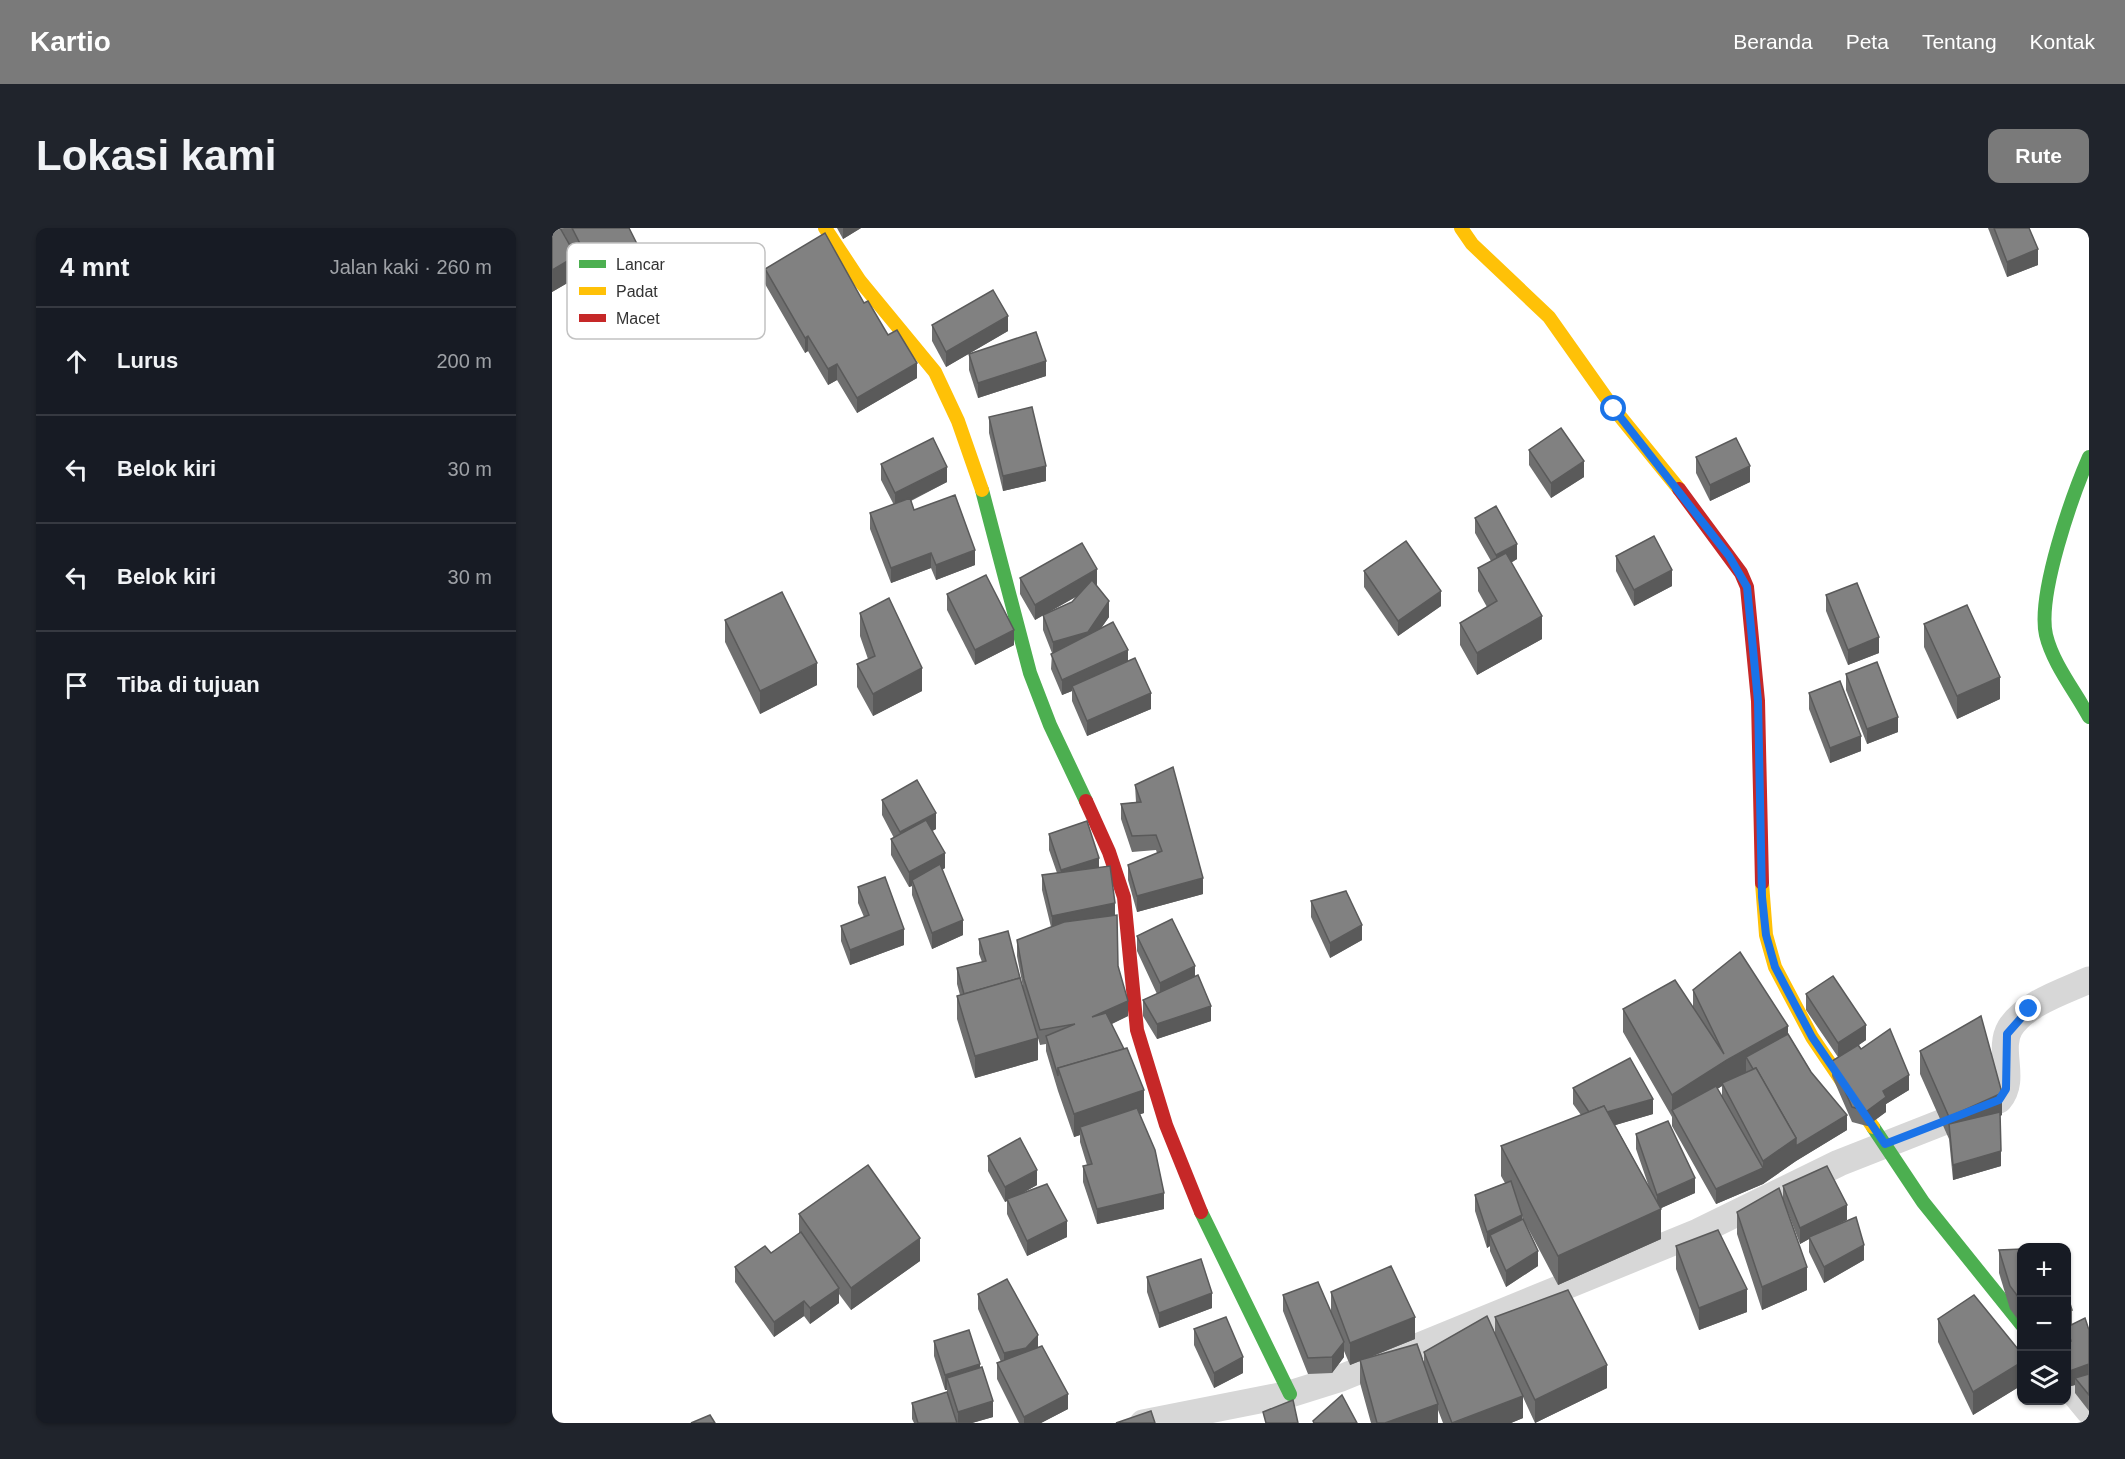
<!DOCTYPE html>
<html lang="id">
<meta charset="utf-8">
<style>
body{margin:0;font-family:Arial,sans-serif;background:#20242c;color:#f1f3f6}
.controls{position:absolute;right:18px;bottom:18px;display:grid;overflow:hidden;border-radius:12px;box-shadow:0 2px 4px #0004}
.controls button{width:54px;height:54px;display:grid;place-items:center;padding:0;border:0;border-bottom:2px solid #363941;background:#171b24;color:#f1f3f6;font:30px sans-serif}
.stop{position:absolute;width:18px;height:18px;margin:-14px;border:4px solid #1a73e8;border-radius:50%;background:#fff}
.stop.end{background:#1a73e8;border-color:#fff;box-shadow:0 2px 6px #0008}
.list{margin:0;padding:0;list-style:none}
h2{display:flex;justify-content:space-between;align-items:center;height:78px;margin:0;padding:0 24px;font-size:26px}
h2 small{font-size:20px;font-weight:400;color:#9ea1a6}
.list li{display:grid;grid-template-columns:39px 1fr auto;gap:18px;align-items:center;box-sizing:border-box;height:108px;padding:0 24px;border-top:2px solid #363941}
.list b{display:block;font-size:22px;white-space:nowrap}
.list em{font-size:20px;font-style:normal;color:#9ea1a6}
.icon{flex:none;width:33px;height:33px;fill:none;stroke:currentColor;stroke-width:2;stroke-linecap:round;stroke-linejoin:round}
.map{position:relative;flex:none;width:1537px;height:1195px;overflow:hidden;border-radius:12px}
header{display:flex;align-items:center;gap:36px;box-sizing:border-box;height:84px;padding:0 30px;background:#7a7a7a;color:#fff}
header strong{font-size:28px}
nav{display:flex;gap:33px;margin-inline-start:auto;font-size:21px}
.intro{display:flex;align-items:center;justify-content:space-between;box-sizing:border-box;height:144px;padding:0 36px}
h1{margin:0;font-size:42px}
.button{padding:15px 27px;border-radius:12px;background:#7a7a7a;color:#fff;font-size:21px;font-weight:700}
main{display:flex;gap:36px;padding:0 36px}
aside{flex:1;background:#171b24;border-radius:12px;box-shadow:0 2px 4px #0004}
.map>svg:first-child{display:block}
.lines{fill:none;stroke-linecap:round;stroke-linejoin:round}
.street{stroke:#d7d7d7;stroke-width:27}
.fast{stroke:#4caf50;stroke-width:14}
.slow{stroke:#ffc107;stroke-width:14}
.jam{stroke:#c62828;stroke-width:14}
.wall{fill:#6f6f6f;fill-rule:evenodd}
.shaded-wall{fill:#5a5a5a}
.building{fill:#818181;stroke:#5a5a5a;stroke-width:1.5}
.route{stroke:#1a73e8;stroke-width:8}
.key{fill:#fff;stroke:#c2c2c2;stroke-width:1.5}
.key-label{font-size:16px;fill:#333}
</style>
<header>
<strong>Kartio</strong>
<nav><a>Beranda</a><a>Peta</a><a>Tentang</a><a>Kontak</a></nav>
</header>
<div class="intro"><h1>Lokasi kami</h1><a class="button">Rute</a></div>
<main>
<aside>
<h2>4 mnt<small>Jalan kaki · 260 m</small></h2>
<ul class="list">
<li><svg class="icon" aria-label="ahead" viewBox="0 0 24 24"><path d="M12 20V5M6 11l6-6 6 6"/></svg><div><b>Lurus</b></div><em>200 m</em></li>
<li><svg class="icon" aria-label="left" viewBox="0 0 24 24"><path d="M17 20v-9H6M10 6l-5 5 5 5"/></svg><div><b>Belok kiri</b></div><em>30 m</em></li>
<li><svg class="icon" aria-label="left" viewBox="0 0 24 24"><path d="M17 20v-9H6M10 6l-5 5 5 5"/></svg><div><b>Belok kiri</b></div><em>30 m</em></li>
<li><svg class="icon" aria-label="arrive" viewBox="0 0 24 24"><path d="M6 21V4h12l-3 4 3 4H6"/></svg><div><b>Tiba di tujuan</b></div></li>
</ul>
</aside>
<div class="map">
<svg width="1537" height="1195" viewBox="0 0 1537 1195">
<rect width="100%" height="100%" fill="#fff"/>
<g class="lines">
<!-- street -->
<g class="street">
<path d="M1514,1155L1537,1183"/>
<path d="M591,1195L738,1166L789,1150L1146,1004L1287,935L1447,872C1465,851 1445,822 1458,800C1474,775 1511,764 1537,752"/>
</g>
<!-- fast -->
<g class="fast">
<path d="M1537,229C1520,268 1485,367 1494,407C1501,436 1523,463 1537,489"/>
<path d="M430,262L478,445L498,497L534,573"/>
<path d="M1321,899L1371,974L1470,1097"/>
<path d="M649,984L738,1166"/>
</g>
<!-- slow -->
<g class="slow">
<path d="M273,0L308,53L383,144L406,193L430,262"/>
<path d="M909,0L920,16L997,89L1062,181L1127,261"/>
<path d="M1210,655L1214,707L1223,739L1260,809L1321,899"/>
</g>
<!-- jam -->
<g class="jam">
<path d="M1127,261L1189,345L1195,359L1206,473L1210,655"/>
<path d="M534,573L557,624L572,669L585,802L614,897L649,984"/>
</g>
</g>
<!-- wall -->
<g class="wall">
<path d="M0,0L14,10L8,0H77L85,38L40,62L24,30V50L0,64Z"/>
<path d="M285,0H309L291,11Z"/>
<path d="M1436,0H1477L1486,37L1455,49Z"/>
<path d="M213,41L312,75L336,107L365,150L305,185L285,152L276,157L256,123L253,125L213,56Z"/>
<path d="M380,97L456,103L394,139L380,113Z"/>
<path d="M417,126L494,148L426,170L417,142Z"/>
<path d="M437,189L494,253L451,263L437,205Z"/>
<path d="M977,222L1032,249L999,270L977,237Z"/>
<path d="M1144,229L1198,254L1158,273L1144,245Z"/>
<path d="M329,236L395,254L359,273L362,282L423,337L384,352L379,340L339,355L318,301V285L342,277L329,252Z"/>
<path d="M923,290L965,331L959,335L990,411L925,447L908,417V395L935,379L926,363V340L939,333L923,305Z"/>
<path d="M1064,328L1120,358L1082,378L1064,343Z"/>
<path d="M812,343L889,378L846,408L812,359Z"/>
<path d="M468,350L545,357H544L557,389L549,400L576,433L599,481L535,508L520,473V463L510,467L499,441L500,425L491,402V387L483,392L468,366ZM525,368L520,374L495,385Z"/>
<path d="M395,366L462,417L423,437L395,382Z"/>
<path d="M1274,367L1327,425L1296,437L1274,383Z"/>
<path d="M308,385L370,463L321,488L305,459V436L316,431L308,408Z"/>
<path d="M173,392L265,457L208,486L173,414Z"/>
<path d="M1372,396L1448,471L1405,491L1372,419Z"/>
<path d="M1294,446L1346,504L1315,516L1294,462Z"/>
<path d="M1257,465L1309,523L1278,535L1257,481Z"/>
<path d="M583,557L651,666L585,684L576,652V637L605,625L604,622L580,624L569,591V576L584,574Z"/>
<path d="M330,572L384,601L380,603L393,640L390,642L411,707L380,721L360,667V658L357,659L339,627V611L342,610L330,587Z"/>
<path d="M497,606L547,639L563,687L566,738L576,788L560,796L592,885L588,886L612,981L545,996L531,954V938L535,937L528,914V907L522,909L506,863L494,823V816L488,817L486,810V832L423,850L405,791V768L408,767L405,756V740L430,734L427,726V711L471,759L465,728V712L499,699L490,662V647L505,645L497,622Z"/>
<path d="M306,659L352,717L298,737L289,713V698L312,689L306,675Z"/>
<path d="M759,673L810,712L778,730L759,689Z"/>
<path d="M585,708L643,748L659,793L605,811L591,788V772L605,766L585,723Z"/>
<path d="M1141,762L1236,806L1295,902L1244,933L1211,956L1164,976L1120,898V889L1071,804V781L1141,780ZM1170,858V869L1165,861Z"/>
<path d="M1254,766L1314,812L1307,817L1309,821L1357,862L1334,876V884L1315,898L1300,894L1280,848V833L1286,829L1254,782Z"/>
<path d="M1368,823L1450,887L1448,888L1449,938L1401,952L1397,911L1368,846Z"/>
<path d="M1021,860L1101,886L1063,897L1097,959L1084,921V906L1143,965L1109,980V1011L1006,1057L970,989L986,1038L954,1059L938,1023V1018L935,1020L923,983V967L953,955L949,948V918L1029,887L1021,876Z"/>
<path d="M436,928L485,957L469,966L515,1009L475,1028L455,986V973L453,974L436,943Z"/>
<path d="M1231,958L1295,992L1286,996L1312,1032L1272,1055L1257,1024V1011L1248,1016L1235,982L1255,1062L1210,1082L1185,1006V984L1231,972Z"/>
<path d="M247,986L368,1033L299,1082L287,1066V1075L258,1096L252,1088L222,1109L183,1054V1039L219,1025L247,1006Z"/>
<path d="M1124,1018L1195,1084L1147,1102L1124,1041Z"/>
<path d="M1470,1021V1097L1458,1081L1447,1045V1022Z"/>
<path d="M595,1049L660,1080L607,1100L595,1064Z"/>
<path d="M779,1064L863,1111L816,1130L872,1135V1124L943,1106V1089L1055,1160L983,1195L971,1169V1190L959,1195H891L886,1182V1195H819L808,1155V1133L798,1137L792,1123V1129L780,1145L756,1146L731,1083V1067L779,1083Z"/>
<path d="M426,1066L486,1119L516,1181L489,1195H467L445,1151V1135L449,1134L426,1081Z"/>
<path d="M1515,1066L1520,1082V1097L1537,1102V1183L1523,1165V1157L1515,1159Z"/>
<path d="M1386,1091L1470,1126V1157L1421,1187L1386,1114Z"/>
<path d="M642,1101L691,1145L662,1160L642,1117Z"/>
<path d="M382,1113L428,1140L441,1189L420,1195H362L360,1191V1175L395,1165V1162H393L382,1128Z"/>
</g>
<!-- shaded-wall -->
<g class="shaded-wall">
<path d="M291,0H309L291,11Z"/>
<path d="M85,16V38L40,62V39Z"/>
<path d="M1486,21V37L1455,49V34Z"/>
<path d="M24,28V50L0,64V42Z"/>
<path d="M456,88V103L394,139V124Z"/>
<path d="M256,108V123L253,125V110Z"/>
<path d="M494,133V148L426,170V155Z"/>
<path d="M365,135V150L305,185V170Z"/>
<path d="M285,136V152L276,157V141Z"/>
<path d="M1032,233V249L999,270V255Z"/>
<path d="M494,238V253L451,263V248Z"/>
<path d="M1198,238V254L1158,273V257Z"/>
<path d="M395,239V254L343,280V265Z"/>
<path d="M965,316V331L944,343V327Z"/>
<path d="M423,322V337L384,352V337Z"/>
<path d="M379,325V340L339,355V340Z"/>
<path d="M545,341V357L483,392V377Z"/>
<path d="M1120,342V358L1082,378V362Z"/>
<path d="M889,363V378L846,408V393Z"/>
<path d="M557,373V389L536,419L501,429V414Z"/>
<path d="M990,388V411L925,447V425Z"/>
<path d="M462,402V417L423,437V422Z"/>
<path d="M1327,409V425L1296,437V422Z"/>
<path d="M576,422V437L520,458V463L510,467V452Z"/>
<path d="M265,435V457L208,486V463Z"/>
<path d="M370,440V463L321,488V466Z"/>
<path d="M1448,449V471L1405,491V468Z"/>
<path d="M599,465V481L535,508V493Z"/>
<path d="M1346,489V504L1315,516V501Z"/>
<path d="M1309,508V523L1278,535V520Z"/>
<path d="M384,585V601L348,620V604Z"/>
<path d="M393,625V640L362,657L360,652V658L357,659V644Z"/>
<path d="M547,630V645L509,658V642Z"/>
<path d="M651,650V666L585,684V668Z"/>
<path d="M563,675V690L500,703V688Z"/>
<path d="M411,692V707L380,721V705Z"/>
<path d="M810,697V712L778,730V715Z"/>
<path d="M352,701V717L298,737V722Z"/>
<path d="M643,738V754L608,771V755Z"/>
<path d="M576,773V788L540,805V789Z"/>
<path d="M659,778V793L605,811V796Z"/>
<path d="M1314,797V812L1286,831V815Z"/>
<path d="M1236,798V821L1194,829V844L1175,854L1170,855V858L1123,888L1120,883V867L1175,832Z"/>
<path d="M486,810V832L423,850V828Z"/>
<path d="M1357,847V862L1334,876V884L1315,898V883L1331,863Z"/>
<path d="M592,862V885L530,906L528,899V907L522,909V886Z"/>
<path d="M1450,865V887L1398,911L1397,889Z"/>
<path d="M1101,871V886L1040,904V888Z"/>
<path d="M1295,887V902L1244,933L1211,956L1164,976V961L1211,940V933L1244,910Z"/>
<path d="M1449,923V938L1401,952V937Z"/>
<path d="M485,942V957L456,973L455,971V973L453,974V959Z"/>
<path d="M1143,950V965L1105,982V967Z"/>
<path d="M612,965V981L545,996V981Z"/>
<path d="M1295,977V992L1258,1011L1257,1009V1011L1248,1016V1000Z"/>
<path d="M1109,981V1011L1006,1057V1028Z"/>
<path d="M970,987V1002L938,1007V1018L935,1020V1004Z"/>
<path d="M515,993V1009L475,1028V1013Z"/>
<path d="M368,1010V1033L299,1082V1060Z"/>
<path d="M1312,1017V1032L1272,1055V1039Z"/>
<path d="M986,1023V1038L954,1059V1043Z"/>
<path d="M1255,1039V1062L1210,1082V1059Z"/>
<path d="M287,1060V1075L258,1096V1080Z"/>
<path d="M1195,1061V1084L1147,1102V1080Z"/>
<path d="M660,1065V1080L607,1100V1085Z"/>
<path d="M252,1073V1088L222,1109V1094Z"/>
<path d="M863,1089V1111L798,1137V1115Z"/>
<path d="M486,1107V1123L452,1140V1125Z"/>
<path d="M792,1114V1129L780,1145V1129Z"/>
<path d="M691,1129V1145L662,1160V1145Z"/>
<path d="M1470,1134V1157L1421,1187V1164Z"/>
<path d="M428,1136V1151L395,1150V1162H393V1147Z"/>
<path d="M1537,1136V1152L1523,1150V1157L1515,1159V1144Z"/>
<path d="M1055,1137V1160L983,1195V1172Z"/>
<path d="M516,1166V1181L489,1195H472V1189Z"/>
<path d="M971,1168V1190L959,1195H901Z"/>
<path d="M441,1173V1189L420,1195H406V1184Z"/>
<path d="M886,1176V1195H833Z"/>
</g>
<!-- building -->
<g class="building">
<path d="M0,0H8L24,28L0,42Z"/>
<path d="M20,0H77L85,16L40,39Z"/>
<path d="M1442,0H1477L1486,21L1455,34Z"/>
<path d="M273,5L312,75L316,73L336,107L345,102L365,135L305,170L285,136L276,141L256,108L253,110L213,41Z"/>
<path d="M441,62L456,88L394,124L380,97Z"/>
<path d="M484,104L494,133L426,155L417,126Z"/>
<path d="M480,179L494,238L451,248L437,189Z"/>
<path d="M1009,200L1032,233L999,255L977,222Z"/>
<path d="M381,210L395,239L343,265L329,236Z"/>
<path d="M1184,210L1198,238L1158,257L1144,229Z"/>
<path d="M403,267L423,322L384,337L379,325L339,340L318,285L358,270L362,282Z"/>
<path d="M944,278L965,316L944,327L923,290Z"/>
<path d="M1102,308L1120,342L1082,362L1064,328Z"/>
<path d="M854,313L889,363L846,393L812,343Z"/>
<path d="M530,315L545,341L483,377L468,350Z"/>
<path d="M954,325L990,388L925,425L908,395L945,373L926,340Z"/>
<path d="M434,347L462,402L423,422L395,366Z"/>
<path d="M540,352L557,373L536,404L501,414L491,387L520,374Z"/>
<path d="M1305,355L1327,409L1296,422L1274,367Z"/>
<path d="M230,364L265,435L208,463L173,392Z"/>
<path d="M337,370L370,440L321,466L305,436L323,428L308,385Z"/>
<path d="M1415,377L1448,449L1405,468L1372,396Z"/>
<path d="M561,394L576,422L510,452L499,426Z"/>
<path d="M583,430L599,465L535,493L520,458Z"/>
<path d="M1325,434L1346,489L1315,501L1294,446Z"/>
<path d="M1288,453L1309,508L1278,520L1257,465Z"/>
<path d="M621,539L651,650L585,668L576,637L610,623L604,607L580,608L569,576L589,574L583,557Z"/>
<path d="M365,552L384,585L348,604L330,572Z"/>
<path d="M374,592L393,625L357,644L339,611Z"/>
<path d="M535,593L547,630L509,642L497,606Z"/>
<path d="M388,636L411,692L380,705L360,652Z"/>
<path d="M558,638L563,675L500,688L490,647Z"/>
<path d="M333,649L352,701L298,722L289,698L317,687L306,659Z"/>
<path d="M794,663L810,697L778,715L759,673Z"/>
<path d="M565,687L566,738L576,773L540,789L554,785L572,821L506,840V848L494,808L523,796L488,802L472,751L465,712L512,694Z"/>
<path d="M620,691L643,738L608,755L585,708Z"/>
<path d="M456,703L468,750L412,766L405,740L434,733L427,711Z"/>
<path d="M1188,724L1236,798L1175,832L1120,867L1071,781L1123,752L1172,826L1141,762Z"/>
<path d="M646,747L659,778L605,796L591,772Z"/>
<path d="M1281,748L1314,797L1286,815L1254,766Z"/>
<path d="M468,750L486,810L423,828L405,768Z"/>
<path d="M1429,788L1450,865L1397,889L1368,823Z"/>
<path d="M1338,801L1357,847L1331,863L1334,869L1315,883L1300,879L1280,833L1306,817L1309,821Z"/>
<path d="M1236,806L1259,844L1295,887L1244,918V910L1204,840L1201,841L1194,829Z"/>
<path d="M575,820L592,862L522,886L506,840Z"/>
<path d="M1078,830L1101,871L1055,884L1052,878L1037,884L1021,860Z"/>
<path d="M1204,840L1244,910L1211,933L1170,855Z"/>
<path d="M1164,858L1211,940L1164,961L1120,882Z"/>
<path d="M1052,878L1109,981L1006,1028L949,918Z"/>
<path d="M585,880L603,922L612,965L545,981L531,938L540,936L528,899Z"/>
<path d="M1448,884L1449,923L1401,937L1397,896Z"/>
<path d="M1116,893L1143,950L1105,967L1084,906Z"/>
<path d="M468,910L485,942L453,959L436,928Z"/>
<path d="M316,937L368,1010L299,1060L247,986Z"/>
<path d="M1275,938L1295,977L1248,1000L1231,958Z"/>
<path d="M959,953L970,987L935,1004L923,967Z"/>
<path d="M495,956L515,993L475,1013L455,971Z"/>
<path d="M1227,960L1255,1039L1210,1059L1185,984Z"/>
<path d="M1304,989L1312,1017L1272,1039L1257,1009Z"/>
<path d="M971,991L986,1023L954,1043L938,1007Z"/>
<path d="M1166,1002L1195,1061L1147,1080L1124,1018Z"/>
<path d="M249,1004L287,1060L258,1080L252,1073L222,1094L183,1039L213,1018L219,1025Z"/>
<path d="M1470,1021V1074L1458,1058L1447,1022Z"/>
<path d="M649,1031L660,1065L607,1085L595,1049Z"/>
<path d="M839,1038L863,1089L798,1115L779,1064Z"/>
<path d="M455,1051L486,1107L474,1120L452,1125L426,1066Z"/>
<path d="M766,1054L792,1114L780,1129L756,1130L731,1067Z"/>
<path d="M1016,1062L1055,1137L983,1172L943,1089Z"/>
<path d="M1515,1066L1520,1082H1515Z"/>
<path d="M1422,1067L1470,1126V1134L1421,1164L1386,1091Z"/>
<path d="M935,1088L971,1168L900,1195L872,1124Z"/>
<path d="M674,1089L691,1129L662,1145L642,1101Z"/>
<path d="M1533,1090L1537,1102V1136L1515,1144V1115L1519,1113L1515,1099Z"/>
<path d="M417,1102L428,1136L393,1147L382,1113Z"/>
<path d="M865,1116L886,1176L833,1195H825L808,1132Z"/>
<path d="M490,1118L516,1166L472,1189L445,1135Z"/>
<path d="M430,1139L441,1173L406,1184L395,1150Z"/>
<path d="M1537,1146V1167L1523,1150Z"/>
<path d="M395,1164L405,1195H366L360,1175Z"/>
<path d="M790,1167L805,1195H762L761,1193Z"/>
<path d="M741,1172L746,1195H714L711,1184Z"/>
<path d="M599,1183L603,1195H564Z"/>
<path d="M158,1187L163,1195H139Z"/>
</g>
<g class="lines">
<!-- route -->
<path class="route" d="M1062,181L1177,328L1195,359L1206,473L1210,669L1214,707L1223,739L1260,809L1333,916L1447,872L1454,861L1455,806L1477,781"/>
</g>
<!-- legend -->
<rect x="15" y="15" width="198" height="96" rx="9" class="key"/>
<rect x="27" y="32" width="27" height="8" fill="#4caf50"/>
<rect x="27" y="59" width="27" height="8" fill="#ffc107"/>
<rect x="27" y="86" width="27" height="8" fill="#c62828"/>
<g class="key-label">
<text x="64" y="42">Lancar</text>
<text x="64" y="69">Padat</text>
<text x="64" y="96">Macet</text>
</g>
</svg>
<div class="controls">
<button>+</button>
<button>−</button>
<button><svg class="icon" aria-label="layers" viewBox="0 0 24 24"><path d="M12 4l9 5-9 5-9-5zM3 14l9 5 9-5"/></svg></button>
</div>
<div class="stop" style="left:1062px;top:181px"></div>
<div class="stop end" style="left:1477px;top:781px"></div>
</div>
</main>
